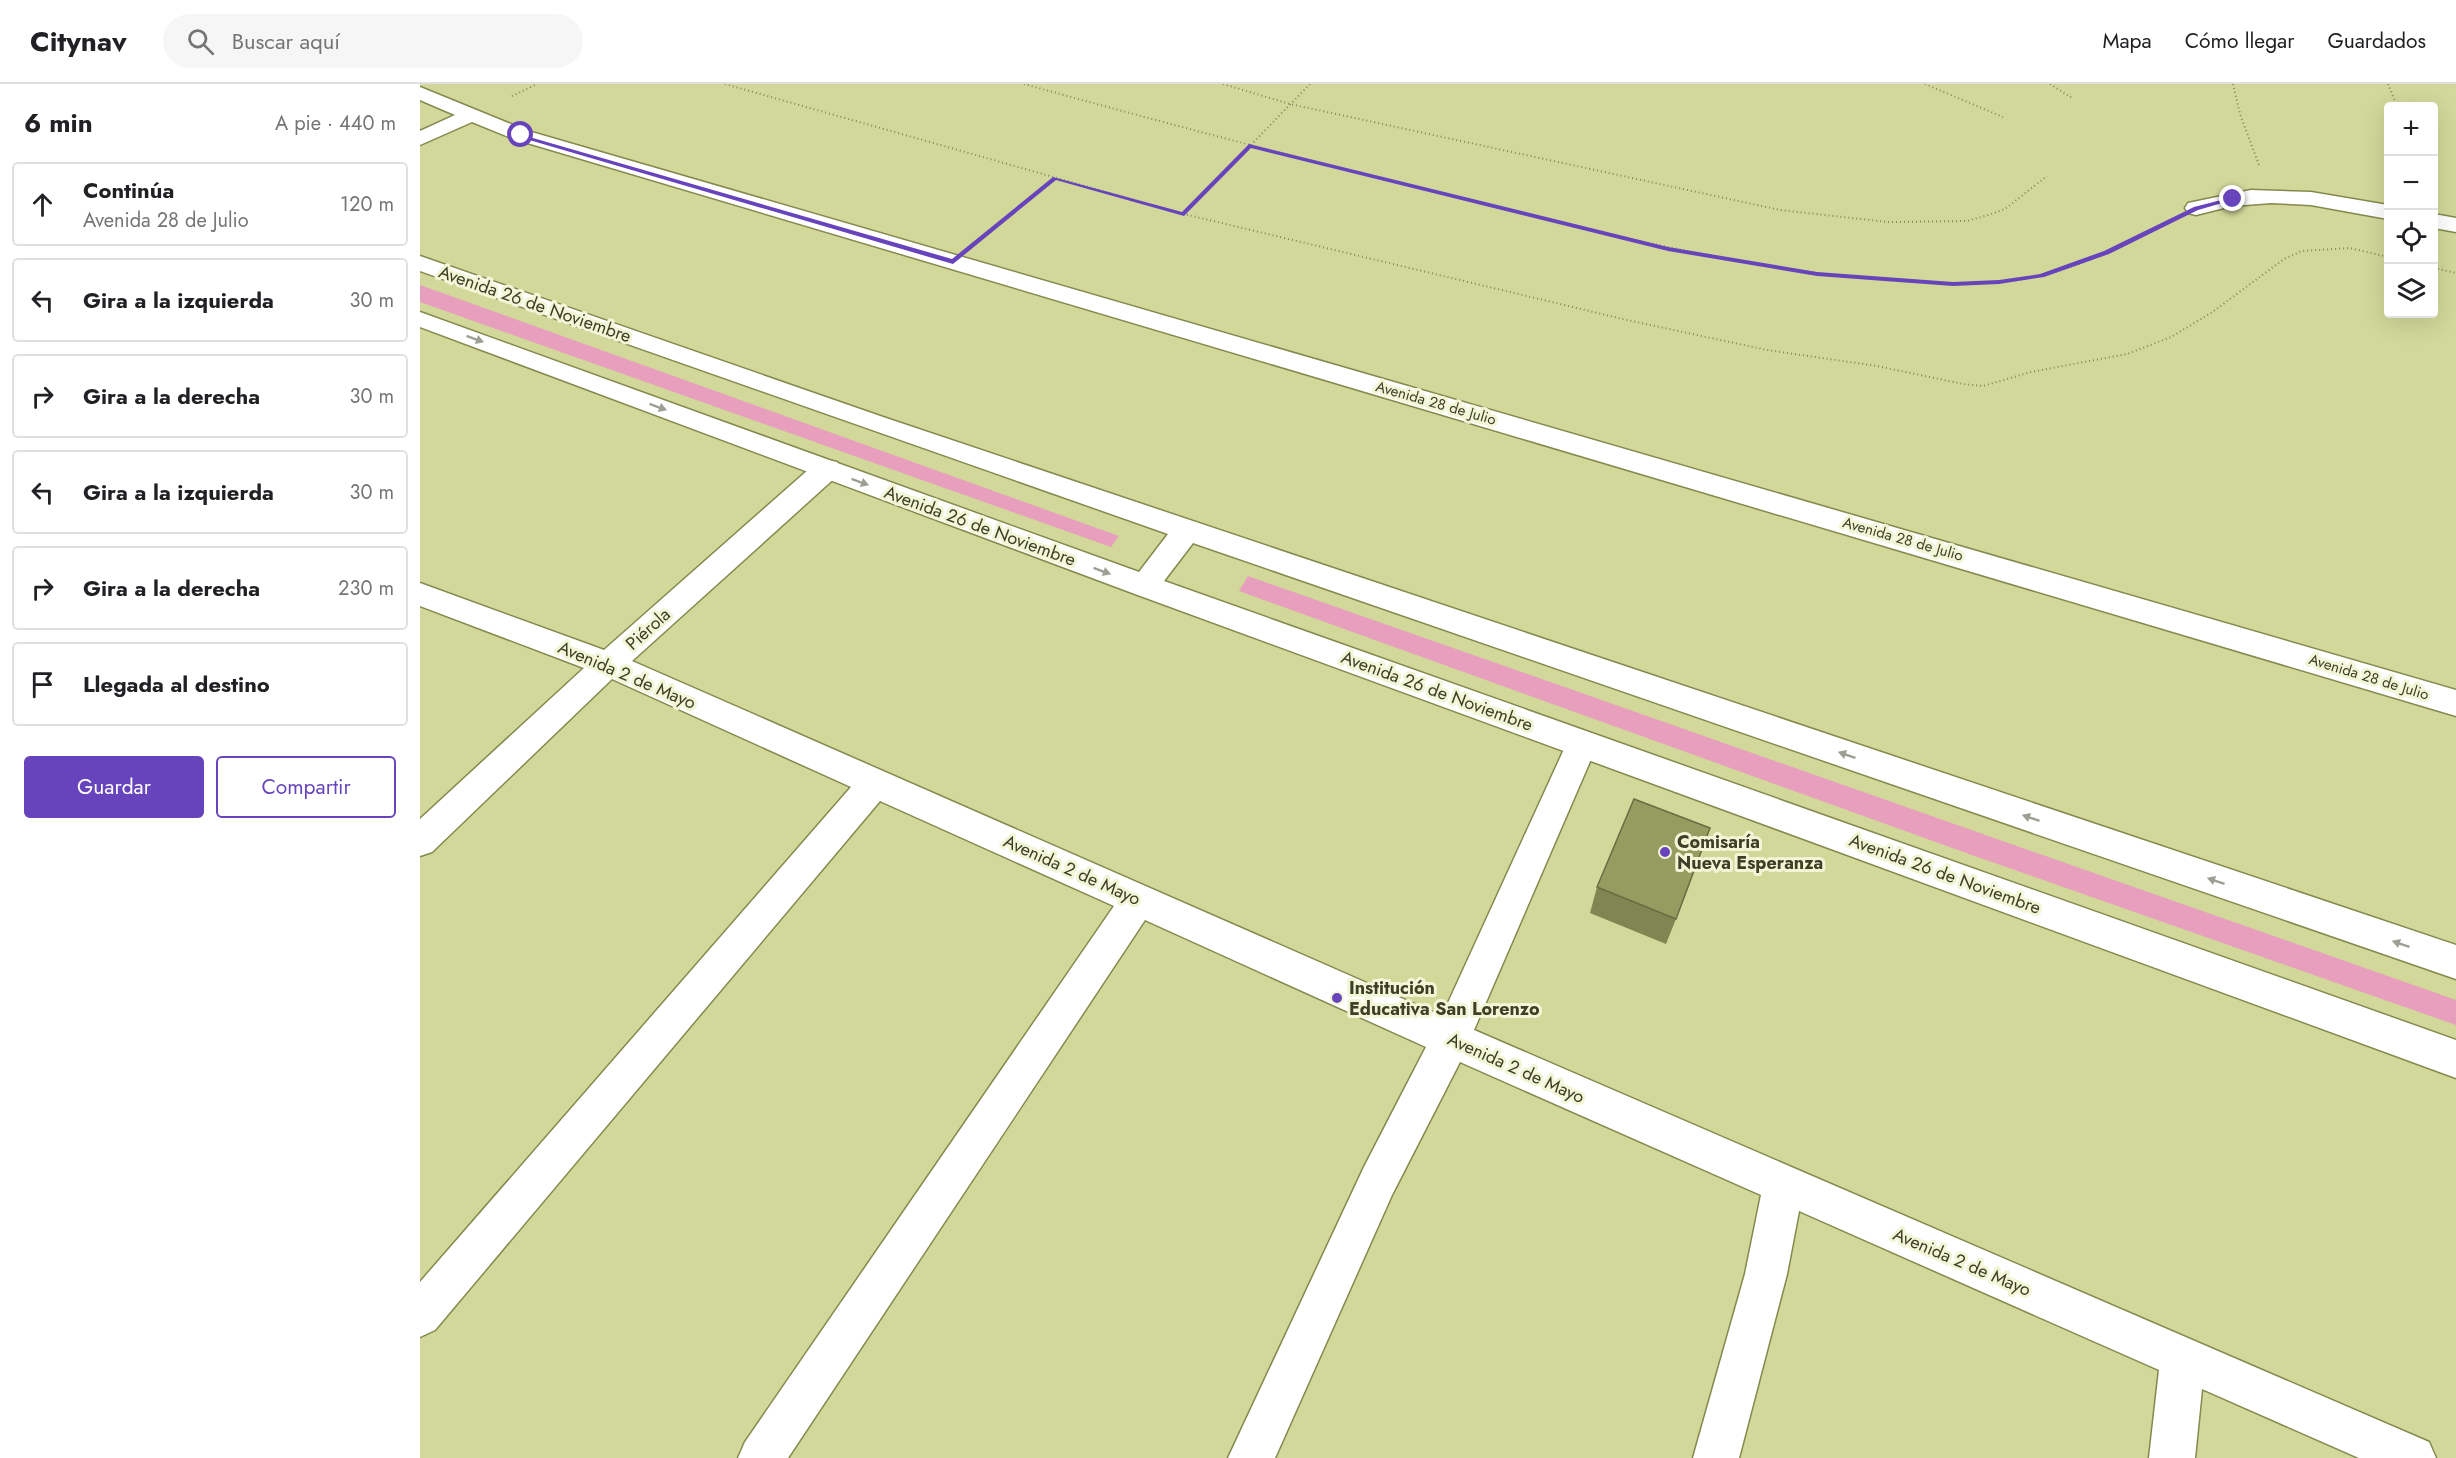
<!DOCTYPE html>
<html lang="es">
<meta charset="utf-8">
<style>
body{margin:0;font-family:Jost,sans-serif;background:#f6f6f6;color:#202124}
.controls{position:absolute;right:18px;top:18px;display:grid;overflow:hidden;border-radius:6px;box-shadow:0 6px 24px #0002}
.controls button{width:54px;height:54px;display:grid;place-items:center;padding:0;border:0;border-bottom:2px solid #e0e0e0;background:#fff;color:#202124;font:30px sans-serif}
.stop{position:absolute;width:18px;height:18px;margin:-14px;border:4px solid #6844bc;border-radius:50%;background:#fff}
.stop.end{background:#6844bc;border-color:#fff;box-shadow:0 2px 6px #0008}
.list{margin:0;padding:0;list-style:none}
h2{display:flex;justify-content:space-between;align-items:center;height:78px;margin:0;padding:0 24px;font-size:26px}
h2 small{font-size:20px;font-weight:400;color:#757577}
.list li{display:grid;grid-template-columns:39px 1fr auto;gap:18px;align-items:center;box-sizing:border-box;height:84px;margin:0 12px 12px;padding:0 12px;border:2px solid #e0e0e0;border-radius:6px}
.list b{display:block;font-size:22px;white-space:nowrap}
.list p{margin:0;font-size:20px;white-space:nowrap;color:#757577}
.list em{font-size:20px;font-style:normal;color:#757577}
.actions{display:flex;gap:12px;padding:18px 24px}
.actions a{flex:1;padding:14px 0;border:2px solid #6844bc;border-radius:6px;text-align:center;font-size:21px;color:#6844bc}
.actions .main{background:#6844bc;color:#fff}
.icon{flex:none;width:33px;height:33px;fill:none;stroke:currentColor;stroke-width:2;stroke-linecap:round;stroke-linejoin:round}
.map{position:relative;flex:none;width:2036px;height:1374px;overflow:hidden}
header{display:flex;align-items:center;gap:36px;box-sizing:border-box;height:84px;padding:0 30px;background:#fff;border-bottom:2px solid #e0e0e0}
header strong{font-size:28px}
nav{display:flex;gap:33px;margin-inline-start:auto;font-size:21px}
.search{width:420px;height:54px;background:#f6f6f6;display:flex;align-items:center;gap:15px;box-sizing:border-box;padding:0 21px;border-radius:33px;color:#757577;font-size:22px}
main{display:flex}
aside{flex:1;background:#fff}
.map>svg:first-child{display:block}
.green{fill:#e79fbd}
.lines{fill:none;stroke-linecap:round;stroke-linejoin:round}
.street-casing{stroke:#84894e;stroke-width:3}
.secondary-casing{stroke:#84894e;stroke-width:3}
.path{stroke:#83875d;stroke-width:2;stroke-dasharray:1 3;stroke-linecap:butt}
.street{fill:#fff;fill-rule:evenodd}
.secondary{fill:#fff;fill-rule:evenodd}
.wall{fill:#818552}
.building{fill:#969b5f;stroke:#696c42;stroke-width:1.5}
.oneway{fill:#9e9f92}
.route{fill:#6844bc}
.poi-dot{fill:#6844bc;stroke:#f2f6d7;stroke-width:2}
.labels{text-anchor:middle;stroke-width:6;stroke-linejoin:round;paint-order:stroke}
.far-street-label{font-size:15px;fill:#3d3f26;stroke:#f2f6d7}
.street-label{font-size:18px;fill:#3d3f26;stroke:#f2f6d7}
.poi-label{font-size:18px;font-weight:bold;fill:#3d3f26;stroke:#f2f6d7;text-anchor:start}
</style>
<header>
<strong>Citynav</strong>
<div class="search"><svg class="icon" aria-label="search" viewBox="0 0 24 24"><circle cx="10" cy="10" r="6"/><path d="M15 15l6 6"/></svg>Buscar aquí</div>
<nav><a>Mapa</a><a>Cómo llegar</a><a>Guardados</a></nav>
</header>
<main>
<aside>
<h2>6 min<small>A pie · 440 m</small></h2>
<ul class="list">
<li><svg class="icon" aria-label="ahead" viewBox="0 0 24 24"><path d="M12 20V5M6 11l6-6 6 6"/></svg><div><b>Continúa</b><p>Avenida 28 de Julio</p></div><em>120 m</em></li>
<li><svg class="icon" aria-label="left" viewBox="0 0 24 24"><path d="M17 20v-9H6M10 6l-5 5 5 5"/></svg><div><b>Gira a la izquierda</b></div><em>30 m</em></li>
<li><svg class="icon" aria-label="right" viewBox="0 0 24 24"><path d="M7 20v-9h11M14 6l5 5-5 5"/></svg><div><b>Gira a la derecha</b></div><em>30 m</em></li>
<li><svg class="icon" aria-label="left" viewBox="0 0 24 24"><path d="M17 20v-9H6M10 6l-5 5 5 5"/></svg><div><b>Gira a la izquierda</b></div><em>30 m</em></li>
<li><svg class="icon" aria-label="right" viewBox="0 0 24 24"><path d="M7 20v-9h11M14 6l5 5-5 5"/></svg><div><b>Gira a la derecha</b></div><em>230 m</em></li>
<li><svg class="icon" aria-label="arrive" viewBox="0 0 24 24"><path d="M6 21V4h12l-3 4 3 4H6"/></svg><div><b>Llegada al destino</b></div></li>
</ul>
<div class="actions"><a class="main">Guardar</a><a>Compartir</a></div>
</aside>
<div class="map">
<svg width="2036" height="1374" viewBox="0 0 2036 1374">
<rect width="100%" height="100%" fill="#d2d89a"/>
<!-- green -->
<g class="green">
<path d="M0,201L699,452L691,463L0,218Z"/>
<path d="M828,492L2036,916V941L1549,770L819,507Z"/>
</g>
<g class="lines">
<!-- street casing -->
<g class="street-casing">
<g id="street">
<path d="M0,3L108,47L2036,606V632L94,55L52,38L0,61V47L35,31L0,16Z"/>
<path d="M1831,106L1891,108L1968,121V135L1891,121L1851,119L1812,122L1776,131L1768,129L1765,124L1768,119Z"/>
<path d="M2014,130L2036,134V148L2014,144Z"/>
<path d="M407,376L417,378L421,385L417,392L212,577L1022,932L1151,650L1162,646L1173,650L1178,659L1054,946L2009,1358L2016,1374H1939L1782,1305L1775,1374H1729L1739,1286L1379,1127L1367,1190L1319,1374H1273L1325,1190L1341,1111L1040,978L972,1111L855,1374H808L944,1083L1006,963L725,836L368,1374H318L325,1358L694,822L460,717L15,1246L0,1253V1198L431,703L192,595L12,768L0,772V735L164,584L0,522V499L184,566L397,378Z"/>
</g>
</g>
<!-- secondary casing -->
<g class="secondary-casing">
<path id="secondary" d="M0,172L463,333L2036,861V895L773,459L744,497L2036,956V994L715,510L0,243V228L719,488L748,450L0,187Z"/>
</g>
<!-- path -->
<g class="path">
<path d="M305,0L764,130L1207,236L1347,266L1457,282L1543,300L1563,302L1611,288L1707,270L1751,253L1791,229L1864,175L1882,167L1930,164L1968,173"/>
<path d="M604,0C773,47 943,91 1113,132C1228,160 1344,186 1462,196C1509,199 1557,202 1604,195C1655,187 1700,162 1746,139"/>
<path d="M803,0L870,20L1360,126L1468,138L1547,137L1568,131L1585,125L1627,92"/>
<path d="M1505,0L1583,33"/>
<path d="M1630,0L1652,14"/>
<path d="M1813,0L1820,30L1839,81"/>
<path d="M1968,0L1977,22"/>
<path d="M92,12L117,0"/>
<path d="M764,130L890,0"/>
<path d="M564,153L635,94"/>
<path d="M2014,184L2036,189"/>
</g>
<!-- street -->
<use href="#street" class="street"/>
<!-- secondary -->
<use href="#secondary" class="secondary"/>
</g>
<!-- wall -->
<path class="wall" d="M1177,803L1256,835L1246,860L1170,829Z"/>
<!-- building -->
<path class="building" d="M1214,715L1290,744L1256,835L1177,803Z"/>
<!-- one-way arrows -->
<defs><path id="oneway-solid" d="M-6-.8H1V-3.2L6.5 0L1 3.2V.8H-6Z" transform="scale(1.5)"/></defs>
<g class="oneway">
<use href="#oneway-solid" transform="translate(55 255) rotate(20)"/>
<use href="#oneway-solid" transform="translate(238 323) rotate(20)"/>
<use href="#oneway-solid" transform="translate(440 398) rotate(20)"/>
<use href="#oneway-solid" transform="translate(682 487) rotate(20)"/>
<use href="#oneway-solid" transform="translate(1427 671) rotate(-161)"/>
<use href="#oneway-solid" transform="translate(1611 734) rotate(-161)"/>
<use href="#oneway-solid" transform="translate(1796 797) rotate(-161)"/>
<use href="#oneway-solid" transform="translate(1981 860) rotate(-161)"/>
</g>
<!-- route -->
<path class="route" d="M99,50L532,175L633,93L762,128L829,60L1248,163L1397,188L1533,198L1579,196L1620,190L1684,167L1774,123L1813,113L1816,115L1778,126L1689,170L1624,193L1579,200L1533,202L1397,192L1248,167L831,64L764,132L636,96L533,180L99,53Z"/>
<!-- markers -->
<g class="poi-dot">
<circle cx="1245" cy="768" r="6"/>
<circle cx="917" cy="914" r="6"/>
</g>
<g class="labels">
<!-- far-street labels -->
<g class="far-street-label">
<text transform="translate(1016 319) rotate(16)" y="5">Avenida 28 de Julio</text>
<text transform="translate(1483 455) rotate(16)" y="5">Avenida 28 de Julio</text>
<text transform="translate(1949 593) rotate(17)" y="5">Avenida 28 de Julio</text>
</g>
<!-- street labels -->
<g class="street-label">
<text transform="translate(115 220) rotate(19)" y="6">Avenida 26 de Noviembre</text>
<text transform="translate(560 442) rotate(20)" y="6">Avenida 26 de Noviembre</text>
<text transform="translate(228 545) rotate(-42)" y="6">Piérola</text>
<text transform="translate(207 591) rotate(23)" y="6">Avenida 2 de Mayo</text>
<text transform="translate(1017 607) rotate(20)" y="6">Avenida 26 de Noviembre</text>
<text transform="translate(652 786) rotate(24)" y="6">Avenida 2 de Mayo</text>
<text transform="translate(1525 790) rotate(20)" y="6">Avenida 26 de Noviembre</text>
<text transform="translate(1096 984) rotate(24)" y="6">Avenida 2 de Mayo</text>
<text transform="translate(1542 1178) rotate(23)" y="6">Avenida 2 de Mayo</text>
</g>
<!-- poi labels -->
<g class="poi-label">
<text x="1257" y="764">Comisaría<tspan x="1257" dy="21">Nueva Esperanza</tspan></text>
<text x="929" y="910">Institución<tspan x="929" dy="21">Educativa San Lorenzo</tspan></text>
</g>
</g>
</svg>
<div class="controls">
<button>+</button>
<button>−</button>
<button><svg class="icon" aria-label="locate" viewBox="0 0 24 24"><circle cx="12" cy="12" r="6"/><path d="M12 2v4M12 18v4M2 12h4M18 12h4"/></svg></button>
<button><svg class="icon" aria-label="layers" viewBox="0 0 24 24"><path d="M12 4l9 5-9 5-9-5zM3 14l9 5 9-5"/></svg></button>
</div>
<div class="stop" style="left:101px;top:51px"></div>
<div class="stop end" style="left:1813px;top:115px"></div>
</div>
</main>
